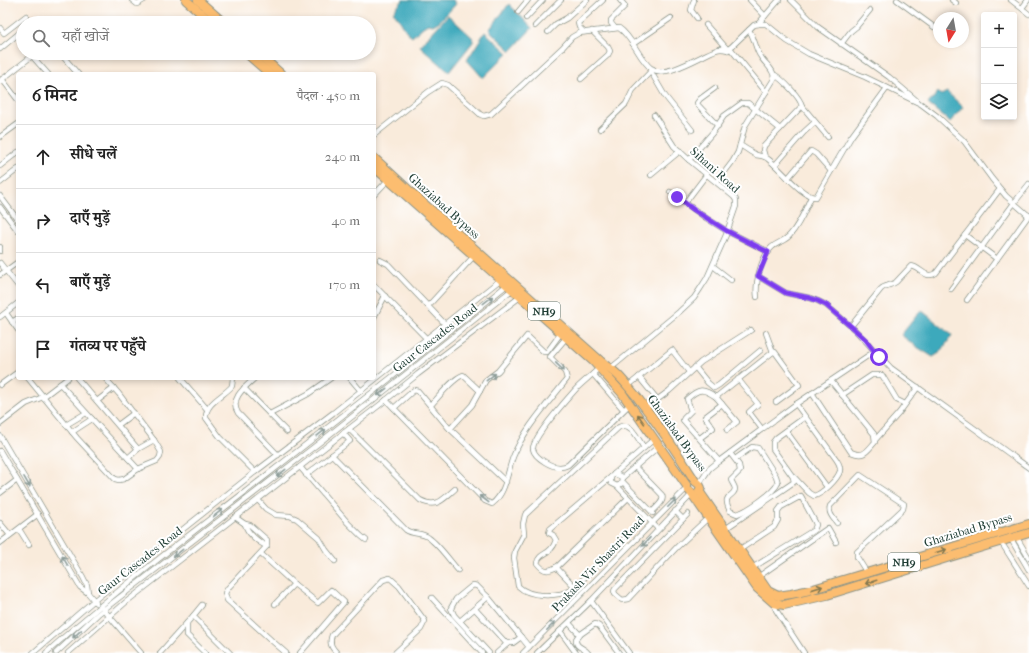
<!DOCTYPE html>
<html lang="hi">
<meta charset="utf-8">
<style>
body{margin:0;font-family:"IM FELL French Canon","Noto Serif Devanagari",serif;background:#f2f2f2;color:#222}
.controls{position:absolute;right:12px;top:12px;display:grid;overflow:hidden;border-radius:4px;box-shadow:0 2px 6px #0003}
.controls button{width:36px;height:36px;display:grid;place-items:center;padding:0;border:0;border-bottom:1px solid #e0e0e0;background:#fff;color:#222;font:20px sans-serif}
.compass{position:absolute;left:933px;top:12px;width:36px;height:36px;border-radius:50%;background:#fff;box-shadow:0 2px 6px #0003;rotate:191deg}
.stop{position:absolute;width:12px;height:12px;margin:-9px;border:3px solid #7c3aed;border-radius:50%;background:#fff}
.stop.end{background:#7c3aed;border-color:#fff;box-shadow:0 1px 4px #0008}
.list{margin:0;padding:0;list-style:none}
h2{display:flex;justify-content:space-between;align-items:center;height:52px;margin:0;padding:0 16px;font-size:17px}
h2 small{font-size:13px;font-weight:400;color:#767676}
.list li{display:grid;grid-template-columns:26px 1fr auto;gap:12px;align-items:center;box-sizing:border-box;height:64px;padding:0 16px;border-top:1px solid #e0e0e0}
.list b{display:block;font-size:15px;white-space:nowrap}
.list em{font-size:13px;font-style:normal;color:#767676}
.icon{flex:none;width:22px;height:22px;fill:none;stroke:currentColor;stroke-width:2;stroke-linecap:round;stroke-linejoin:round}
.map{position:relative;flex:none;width:1029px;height:653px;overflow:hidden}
.search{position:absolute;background:#fff;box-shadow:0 2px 6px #0003;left:16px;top:16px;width:360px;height:44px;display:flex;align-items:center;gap:10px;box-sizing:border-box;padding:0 14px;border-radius:22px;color:#767676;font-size:15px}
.panel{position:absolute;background:#fff;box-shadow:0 2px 6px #0003;left:16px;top:72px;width:360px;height:308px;border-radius:4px}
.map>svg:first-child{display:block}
.water{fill:#3ca9bc;stroke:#2e7378}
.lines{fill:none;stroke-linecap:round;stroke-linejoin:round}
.street-casing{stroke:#8c9488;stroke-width:6}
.highway-casing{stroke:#8c9488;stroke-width:10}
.street{stroke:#fff;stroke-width:4.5}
.highway{stroke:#fcbd6f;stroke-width:8}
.oneway{stroke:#8f9e9a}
.oneway2{stroke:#82774f}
.route{stroke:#7c3aed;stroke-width:5}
.labels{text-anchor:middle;stroke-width:4;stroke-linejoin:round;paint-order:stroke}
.shield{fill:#fff;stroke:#627771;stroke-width:1}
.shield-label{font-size:11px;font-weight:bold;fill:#1f3d34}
.street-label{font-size:12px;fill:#1f3d34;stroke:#fff}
</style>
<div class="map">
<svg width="1029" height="653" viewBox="0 0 1029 653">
<rect width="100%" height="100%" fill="#fff"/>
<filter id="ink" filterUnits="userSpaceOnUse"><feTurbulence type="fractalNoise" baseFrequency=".025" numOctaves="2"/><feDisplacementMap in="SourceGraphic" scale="8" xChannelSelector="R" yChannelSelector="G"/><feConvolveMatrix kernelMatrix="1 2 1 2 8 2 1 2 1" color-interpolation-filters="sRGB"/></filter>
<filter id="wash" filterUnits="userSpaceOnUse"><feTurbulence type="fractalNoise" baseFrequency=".012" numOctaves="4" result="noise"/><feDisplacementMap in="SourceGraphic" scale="16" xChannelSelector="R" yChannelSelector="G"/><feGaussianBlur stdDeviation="0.9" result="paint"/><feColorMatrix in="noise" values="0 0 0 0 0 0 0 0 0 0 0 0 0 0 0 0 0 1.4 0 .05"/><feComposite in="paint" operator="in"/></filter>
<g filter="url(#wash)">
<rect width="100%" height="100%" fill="#f9ebdb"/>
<!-- water -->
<g class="water">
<path d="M403,0H453L456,4L440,21L433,25L428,24L423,27L412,37C403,30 401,19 393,12Z"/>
<path d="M509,4L532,28L511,51L489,30Z"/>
<path d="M448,15L473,38V42L449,72L420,46Z"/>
<path d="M485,32L508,53L483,78L467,60Z"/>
<path d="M938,92L941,95L947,92L963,107L950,122L928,104Z"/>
<path d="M921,310L952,335L941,352L933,357L917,347L901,335Z"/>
</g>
</g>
<g filter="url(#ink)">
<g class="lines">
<!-- street casing -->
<g class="street-casing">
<g id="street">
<path d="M132,0L137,4L144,0"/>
<path d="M694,0L691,10L697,18"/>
<path d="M750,0L765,16"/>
<path d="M791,0L818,27L889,77L916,100"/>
<path d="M897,0L934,27"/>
<path d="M952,0L956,3"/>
<path d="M1011,0L1029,14"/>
<path d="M1022,8L1028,0"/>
<path d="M518,12L528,0"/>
<path d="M526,18L543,0"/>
<path d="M758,24L779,0"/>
<path d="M706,25L728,50"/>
<path d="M535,26L561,0"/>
<path d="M0,28L4,33L26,16"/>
<path d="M615,28L611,23V20L625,6L620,0"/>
<path d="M548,32L556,24L567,18L587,0"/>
<path d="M584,32L579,27L578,23L603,0"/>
<path d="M633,44L671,18"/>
<path d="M841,44L851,31L856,27L870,10"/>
<path d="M730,48L766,92"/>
<path d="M0,49L23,30"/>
<path d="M60,53L78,74"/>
<path d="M651,72L665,96L692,130"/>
<path d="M2,79L18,100"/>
<path d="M581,79L608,55L610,51L608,47L592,31"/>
<path d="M0,81L32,56L48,74"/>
<path d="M715,88L700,99L697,103L698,105L718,126"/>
<path d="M802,106L828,137"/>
<path d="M600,129L626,104L633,90L653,69"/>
<path d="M374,135L428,92L442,83L448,85L481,115L484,116L491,114L562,48L572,37L579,33L619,28C633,37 639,60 652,69C666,79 702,55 716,50C720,48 724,49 728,50L754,25L758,24H766L787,41L809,54L865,77L921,104L937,116L964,141L992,179L1006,196L1029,216"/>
<path d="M0,137L18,124"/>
<path d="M740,145C745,148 751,152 756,155C760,156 765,156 768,159C779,167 803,198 816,197L851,137L887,88"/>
<path d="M765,157L763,150L764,146L802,106C800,97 783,80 775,75"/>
<path d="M689,160L713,132L724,116L742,103H748L780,129"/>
<path d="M775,165L804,132L815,122"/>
<path d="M0,166L18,152"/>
<path d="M651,175L680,151"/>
<path d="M788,178L811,151L816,154L831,171"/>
<path d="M717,182L733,161L738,152L745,126L774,79C775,70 765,64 761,57C755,49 755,38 749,30"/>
<path d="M0,183L18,169"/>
<path d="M670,192L706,218L727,231L769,252"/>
<path d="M374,195L388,180"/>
<path d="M0,196L18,220"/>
<path d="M685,203L707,174"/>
<path d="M0,207L18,231"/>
<path d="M965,235L997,259"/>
<path d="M0,247V251"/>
<path d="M380,260L388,264L445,324"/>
<path d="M0,263L18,286"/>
<path d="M713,266L731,280"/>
<path d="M0,275L18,262"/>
<path d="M758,276L786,293L810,298L818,301L826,305L855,330L891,368L1029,468"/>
<path d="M374,285L426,338"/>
<path d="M951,289L1014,203L1029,184"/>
<path d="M757,297C755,283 761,257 772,247C778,242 785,241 790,235C800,224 805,210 811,197"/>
<path d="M967,300L1029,215"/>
<path d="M428,306L474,256"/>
<path d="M6,313L18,330"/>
<path d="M0,317L18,303"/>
<path d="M374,317L385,296"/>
<path d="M12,322L18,318"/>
<path d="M851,326L881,289C885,285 891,286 896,282L911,266C921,267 925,280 936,273L1000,189"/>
<path d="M766,333L773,352"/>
<path d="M695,367L708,383L714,388L719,385L761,350"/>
<path d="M599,368C592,375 583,382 576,389C568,398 532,438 533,449C534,455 540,459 545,462C553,467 560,469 568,465L630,404"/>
<path d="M611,368L679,312L694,298L700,289L707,278L726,235L736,206V200L734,197L689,160L674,146L654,115"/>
<path d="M593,374L623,409"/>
<path d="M639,377L657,399"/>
<path d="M28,378L77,438L115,479L119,480L124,479L138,469L157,461L160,457L161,452L154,440L119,394L105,378"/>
<path d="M77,378L138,449L128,458"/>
<path d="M180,378L207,409"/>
<path d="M233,378L232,386C224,396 205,403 206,418L220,437L255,472"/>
<path d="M255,378C245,387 229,399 238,413L278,455"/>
<path d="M350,378L361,391"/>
<path d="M738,379L758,404L749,412L762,429"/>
<path d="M60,384L138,469"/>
<path d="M0,385L18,372"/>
<path d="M628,386L672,350L689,372"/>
<path d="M244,388L287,432"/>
<path d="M812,393L851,452C864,458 867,451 875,442L874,434L831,381"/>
<path d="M842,395L872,375H882L897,400L905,404"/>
<path d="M386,400L485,501L492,504C506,493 507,473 513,457C525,427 548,404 567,379L565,372L550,357L566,338"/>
<path d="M97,401L114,388"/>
<path d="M722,404L737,422L727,430"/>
<path d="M431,405C439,397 452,379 463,375L480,391"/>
<path d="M394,408L414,390L418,391L448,427L506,482"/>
<path d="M646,408L669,391L701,362L751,330"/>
<path d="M270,414L308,394L331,378"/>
<path d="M0,424L26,404L43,397L68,378"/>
<path d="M66,425L86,413"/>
<path d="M118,425L134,413"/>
<path d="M349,429L420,500C437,509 443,499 455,489"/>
<path d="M450,429L472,405L486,380L498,371L527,336L544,352H547L561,333"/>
<path d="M786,431L827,487"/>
<path d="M72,432L92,419"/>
<path d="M0,436L83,577L87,585L88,593"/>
<path d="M700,438L713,428L705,417L722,404L716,397"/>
<path d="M876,439L899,413L918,387"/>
<path d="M644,448C638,439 631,421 619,427L525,515L523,524L524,534L515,551L514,558L518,586C530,598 557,597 572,590L646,517"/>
<path d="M138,449L154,440"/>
<path d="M0,451L80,587L88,593L96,603"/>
<path d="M730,453L739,465L740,471L731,480C732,483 735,486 735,489C734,498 721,493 730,511L737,514C747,511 774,493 778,483L776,476L758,448L752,447L735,459"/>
<path d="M332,455L406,530C413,535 422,532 429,538C439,545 450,561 458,570"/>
<path d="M719,461L683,420L684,418L691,411L687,399C699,388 703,388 716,397L773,352H775L799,385L776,402"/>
<path d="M300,467L348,523L361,536L366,540"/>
<path d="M635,467L662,495C665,502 656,507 652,512"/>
<path d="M614,474L654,439"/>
<path d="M306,475L350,441L343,433"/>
<path d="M611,477L550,529L549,533L553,535L556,540C555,543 553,547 551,549C546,555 539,554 537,563C544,572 548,572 558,566L628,498"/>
<path d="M794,477L809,493L814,496C822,494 838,479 840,471C841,466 838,462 836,459L796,404"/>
<path d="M622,478L659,446"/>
<path d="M622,481L653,513"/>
<path d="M699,484L709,469L719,461L796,404L875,351"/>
<path d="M617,486L621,484L622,478L620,476L614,474L611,477V483L617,486L658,529"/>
<path d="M0,493L17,480"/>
<path d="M258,500L266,509L276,515L290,516L297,519L319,538L326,550L335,561"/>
<path d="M675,511L683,519"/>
<path d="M688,514L615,589L614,591L615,594L622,600L628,599L677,547L709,517"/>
<path d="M235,517L245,524C247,533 259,543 267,546"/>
<path d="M0,523L10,535"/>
<path d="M837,523C833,518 828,513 830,506L860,475L904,504L903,509L857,552V557L867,573"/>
<path d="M245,524L250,525L267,540V546L228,588L225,593L227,600L271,640L286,653"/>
<path d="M19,529L29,545"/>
<path d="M725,529L794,482L793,477L773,449V442L776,438L805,417"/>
<path d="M1017,538L1029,558"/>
<path d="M1011,539L1029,570"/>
<path d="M1001,542L1029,586"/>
<path d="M0,543L38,514"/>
<path d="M739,550L774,527L778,520V511L781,507L801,496L815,522L816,525L814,530L752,568"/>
<path d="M261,554L294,584"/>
<path d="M556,567L575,587"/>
<path d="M758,577L828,528L836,542"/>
<path d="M432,598L482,653"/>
<path d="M591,601L629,653"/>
<path d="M774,603L776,610L804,653"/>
<path d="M275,604L294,584L318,603L331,590L344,602L300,653"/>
<path d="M103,609L141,653"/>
<path d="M475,609L507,644"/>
<path d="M193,616L202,605"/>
<path d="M460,621L488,597"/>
<path d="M187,623V635L205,653"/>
<path d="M569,623L580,635"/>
<path d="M560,631L576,653"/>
<path d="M33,653L91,603L138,565L255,472L333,413L500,280"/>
<path d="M46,653C115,591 189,535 263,478C345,414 427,350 507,285"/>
<path d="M56,653L98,614L319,443L513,289"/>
<path d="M68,653L126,602L386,400L418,374L520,297"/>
<path d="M160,653L193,616L230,653"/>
<path d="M337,653C331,647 329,643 332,635L383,580L390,578L399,586L425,621L421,629L395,653"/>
<path d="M489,653L454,615L451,608L456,599L473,585L477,586L488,597L521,637"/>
<path d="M497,653L508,643H513L521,637L529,647"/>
<path d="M523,653L687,488"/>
<path d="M537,653L591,601L692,494"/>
<path d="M588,653C584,647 575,648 576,639L578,636L595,624L599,626L619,653"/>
</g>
</g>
<!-- highway casing -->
<g class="highway-casing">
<g id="highway">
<path d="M186,0L212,23"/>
<path d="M198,0L224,23"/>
<path d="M246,53L270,74"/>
<path d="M258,53L281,74"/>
<path d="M374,158L413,194L605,365C618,372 627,386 637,397C658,424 677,452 695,481L699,484L701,488L699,491L768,591L778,596L791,594L810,590L1029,524"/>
<path d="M374,167L593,361L622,393L687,486V488L692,494L757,588L774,603L784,605L827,595L979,548L1029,533"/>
</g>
</g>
<!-- street -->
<use href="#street" class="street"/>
<!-- highway -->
<use href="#highway" class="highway"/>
</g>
<!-- one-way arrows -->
<defs><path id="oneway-shaft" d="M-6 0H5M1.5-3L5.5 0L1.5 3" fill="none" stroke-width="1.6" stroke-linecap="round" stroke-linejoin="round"/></defs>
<g class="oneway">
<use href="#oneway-shaft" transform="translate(488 300) rotate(-38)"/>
<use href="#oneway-shaft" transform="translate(560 367) rotate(44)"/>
<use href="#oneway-shaft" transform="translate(491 377) rotate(-38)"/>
<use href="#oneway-shaft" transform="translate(382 392) rotate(142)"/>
<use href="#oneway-shaft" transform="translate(321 433) rotate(-38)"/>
<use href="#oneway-shaft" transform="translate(281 473) rotate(142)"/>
<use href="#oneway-shaft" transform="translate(27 482) rotate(60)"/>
<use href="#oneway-shaft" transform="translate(484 499) rotate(-143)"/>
<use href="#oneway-shaft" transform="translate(672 503) rotate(-45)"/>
<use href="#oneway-shaft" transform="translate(218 513) rotate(-38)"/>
<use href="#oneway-shaft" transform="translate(646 542) rotate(133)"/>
<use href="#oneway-shaft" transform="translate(178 553) rotate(142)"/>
<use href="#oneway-shaft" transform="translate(65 561) rotate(-120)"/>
<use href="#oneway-shaft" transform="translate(551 626) rotate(-45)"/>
<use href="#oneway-shaft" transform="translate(77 634) rotate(137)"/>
</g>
<g class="oneway2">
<use href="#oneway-shaft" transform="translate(641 419) rotate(-125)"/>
<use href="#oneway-shaft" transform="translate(941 551) rotate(-17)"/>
<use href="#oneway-shaft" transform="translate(871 582) rotate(163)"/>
<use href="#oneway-shaft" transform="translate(817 588) rotate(-17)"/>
</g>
</g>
<g class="lines" filter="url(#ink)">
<!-- route -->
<path class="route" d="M677,197L694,210L727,231L768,252L758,276L786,293L810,298L818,301L826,305L855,330L866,340L879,357"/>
</g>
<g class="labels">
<!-- shield labels -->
<g class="shield">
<rect x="528" y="302" width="32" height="18" rx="3"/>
<rect x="888" y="553" width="32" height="18" rx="3"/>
</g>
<g class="shield-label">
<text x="544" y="315">NH9</text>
<text x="904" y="566">NH9</text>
</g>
<!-- street labels -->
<g class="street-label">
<text transform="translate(715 170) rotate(42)" y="4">Sihani Road</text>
<text transform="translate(444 206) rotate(42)" y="4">Ghaziabad Bypass</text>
<text transform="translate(435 338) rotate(-38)" y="4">Gaur Cascades Road</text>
<text transform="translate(677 433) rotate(54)" y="4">Ghaziabad Bypass</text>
<text transform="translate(968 530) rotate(-17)" y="4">Ghaziabad Bypass</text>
<text transform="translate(140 561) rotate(-38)" y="4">Gaur Cascades Road</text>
<text transform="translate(598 564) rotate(-46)" y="4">Prakash Vir Shastri Road</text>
</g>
</g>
</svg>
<div class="controls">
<button>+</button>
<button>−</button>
<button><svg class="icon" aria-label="layers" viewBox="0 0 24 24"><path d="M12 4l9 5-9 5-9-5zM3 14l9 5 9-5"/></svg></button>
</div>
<svg class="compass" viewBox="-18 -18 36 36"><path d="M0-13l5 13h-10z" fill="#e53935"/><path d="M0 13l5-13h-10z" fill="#767676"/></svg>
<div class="stop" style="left:879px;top:357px"></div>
<div class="stop end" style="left:677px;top:197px"></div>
<div class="search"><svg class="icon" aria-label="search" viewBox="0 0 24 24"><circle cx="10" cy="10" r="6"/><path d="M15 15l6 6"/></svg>यहाँ खोजें</div>
<section class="panel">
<h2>6 मिनट<small>पैदल · 450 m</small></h2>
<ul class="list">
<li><svg class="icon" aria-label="ahead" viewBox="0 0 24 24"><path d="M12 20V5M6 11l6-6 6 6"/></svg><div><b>सीधे चलें</b></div><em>240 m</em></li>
<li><svg class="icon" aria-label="right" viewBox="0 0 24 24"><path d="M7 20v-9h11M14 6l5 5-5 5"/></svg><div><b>दाएँ मुड़ें</b></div><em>40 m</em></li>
<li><svg class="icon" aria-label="left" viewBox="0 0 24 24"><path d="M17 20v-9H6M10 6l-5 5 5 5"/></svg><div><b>बाएँ मुड़ें</b></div><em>170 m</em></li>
<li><svg class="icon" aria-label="arrive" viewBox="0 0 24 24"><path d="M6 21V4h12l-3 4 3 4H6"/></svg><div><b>गंतव्य पर पहुँचे</b></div></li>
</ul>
</section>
</div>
